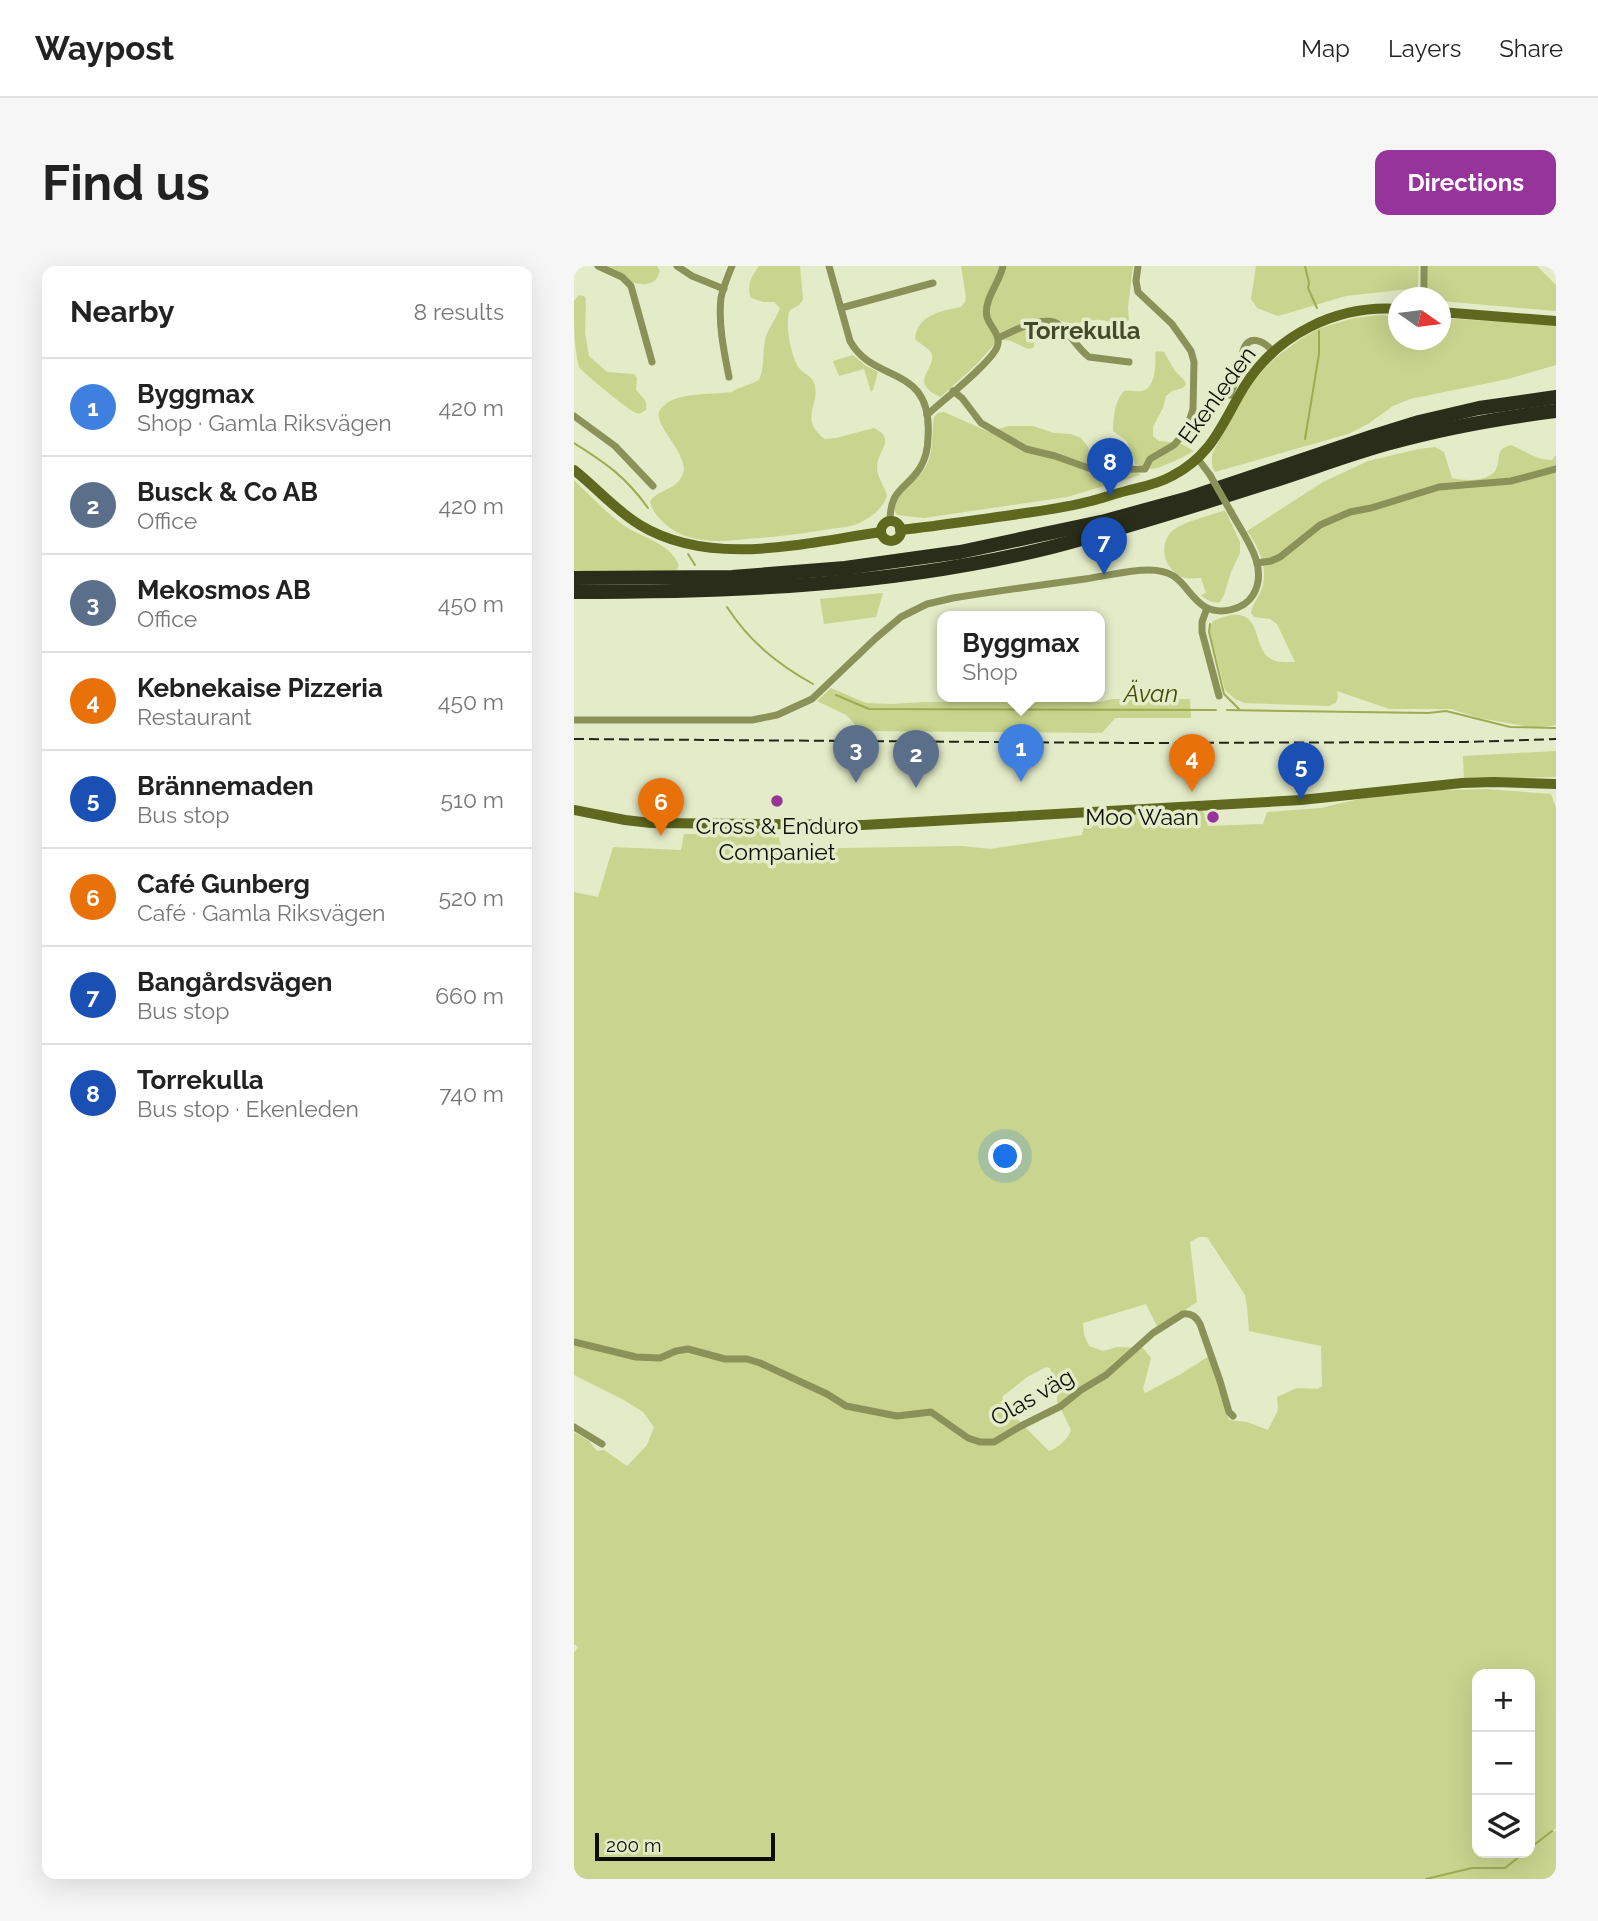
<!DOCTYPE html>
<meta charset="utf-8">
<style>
body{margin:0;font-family:Raleway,sans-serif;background:#f6f6f6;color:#222}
.controls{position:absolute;right:21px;bottom:21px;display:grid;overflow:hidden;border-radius:14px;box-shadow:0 7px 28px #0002}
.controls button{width:63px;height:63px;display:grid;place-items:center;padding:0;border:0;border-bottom:2px solid #e0e0e0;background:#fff;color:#222;font:35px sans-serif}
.compass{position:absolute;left:814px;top:21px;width:63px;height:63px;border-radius:50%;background:#fff;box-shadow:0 7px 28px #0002;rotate:104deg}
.scale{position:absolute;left:21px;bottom:18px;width:180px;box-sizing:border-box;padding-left:7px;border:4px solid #0b0d03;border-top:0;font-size:19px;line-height:24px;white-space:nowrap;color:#0b0d03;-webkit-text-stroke:5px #e4ebc8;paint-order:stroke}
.you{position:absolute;left:432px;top:891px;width:24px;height:24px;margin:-18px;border:5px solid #fff;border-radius:50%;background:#1a73e8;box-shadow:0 0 0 10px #1a73e833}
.badge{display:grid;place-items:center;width:46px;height:46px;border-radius:50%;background:#96349b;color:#fff;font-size:23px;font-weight:700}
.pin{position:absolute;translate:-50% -58px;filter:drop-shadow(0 2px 4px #0008)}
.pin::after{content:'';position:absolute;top:37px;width:24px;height:21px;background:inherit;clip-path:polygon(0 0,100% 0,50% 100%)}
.popup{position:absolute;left:363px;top:345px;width:168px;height:91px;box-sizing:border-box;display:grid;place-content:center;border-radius:14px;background:#fff;filter:drop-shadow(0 2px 5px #0005);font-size:23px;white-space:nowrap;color:#767676}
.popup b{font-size:26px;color:#222}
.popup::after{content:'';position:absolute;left:50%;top:100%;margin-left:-14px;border:14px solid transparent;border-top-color:#fff}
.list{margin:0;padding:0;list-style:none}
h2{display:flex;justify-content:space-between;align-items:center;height:91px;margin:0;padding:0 28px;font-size:30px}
h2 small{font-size:23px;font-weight:400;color:#767676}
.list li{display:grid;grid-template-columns:46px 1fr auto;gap:21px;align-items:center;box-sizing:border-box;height:98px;padding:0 28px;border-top:2px solid #e0e0e0}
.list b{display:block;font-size:26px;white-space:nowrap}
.list p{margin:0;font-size:23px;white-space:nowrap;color:#767676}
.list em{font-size:23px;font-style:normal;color:#767676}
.icon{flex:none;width:38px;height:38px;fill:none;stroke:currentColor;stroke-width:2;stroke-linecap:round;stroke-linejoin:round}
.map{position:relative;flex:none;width:982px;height:1613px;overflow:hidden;border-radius:14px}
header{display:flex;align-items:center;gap:42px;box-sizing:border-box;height:98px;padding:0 35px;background:#fff;border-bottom:2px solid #e0e0e0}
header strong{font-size:33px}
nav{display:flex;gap:38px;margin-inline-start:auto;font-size:24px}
.intro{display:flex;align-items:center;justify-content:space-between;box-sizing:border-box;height:168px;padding:0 42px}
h1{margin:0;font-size:49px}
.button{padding:18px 32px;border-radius:14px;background:#96349b;color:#fff;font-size:24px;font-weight:700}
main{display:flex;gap:42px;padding:0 42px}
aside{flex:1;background:#fff;border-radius:14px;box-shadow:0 7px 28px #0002}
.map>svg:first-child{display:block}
.green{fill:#c9d48e;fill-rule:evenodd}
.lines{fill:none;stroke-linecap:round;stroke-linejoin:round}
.stream{stroke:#9fab51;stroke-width:2}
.street{stroke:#8a9259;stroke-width:7}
.secondary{stroke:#5f681f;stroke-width:10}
.highway{stroke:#2a2d19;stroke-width:14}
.rail{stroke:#242619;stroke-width:2;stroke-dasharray:10 5;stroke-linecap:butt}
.street-bridge{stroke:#8a9259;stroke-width:7}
.poi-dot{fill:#96349b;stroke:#e4ebc8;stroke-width:2.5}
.labels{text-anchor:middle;stroke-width:7;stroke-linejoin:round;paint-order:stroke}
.street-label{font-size:23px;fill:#0b0d03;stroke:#e4ebc8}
.poi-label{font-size:23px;fill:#0b0d03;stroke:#e4ebc8;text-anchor:end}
.neighbourhood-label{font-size:24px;font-weight:bold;fill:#45492c;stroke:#e4ebc8}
.water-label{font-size:24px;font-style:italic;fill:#424900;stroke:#e4ebc8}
</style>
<header>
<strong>Waypost</strong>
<nav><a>Map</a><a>Layers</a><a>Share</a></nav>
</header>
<div class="intro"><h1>Find us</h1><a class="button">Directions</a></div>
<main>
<aside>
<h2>Nearby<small>8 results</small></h2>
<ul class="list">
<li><span class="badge" style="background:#3f7fe0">1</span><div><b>Byggmax</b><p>Shop · Gamla Riksvägen</p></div><em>420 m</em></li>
<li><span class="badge" style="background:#5c6f8a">2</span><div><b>Busck &amp; Co AB</b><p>Office</p></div><em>420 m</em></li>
<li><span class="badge" style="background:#5c6f8a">3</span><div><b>Mekosmos AB</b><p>Office</p></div><em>450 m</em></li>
<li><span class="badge" style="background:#e8710a">4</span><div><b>Kebnekaise Pizzeria</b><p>Restaurant</p></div><em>450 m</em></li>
<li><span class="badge" style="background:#1a4fb4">5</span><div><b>Brännemaden</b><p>Bus stop</p></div><em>510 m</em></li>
<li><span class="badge" style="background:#e8710a">6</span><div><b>Café Gunberg</b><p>Café · Gamla Riksvägen</p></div><em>520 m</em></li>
<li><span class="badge" style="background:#1a4fb4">7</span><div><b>Bangårdsvägen</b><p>Bus stop</p></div><em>660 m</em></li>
<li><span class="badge" style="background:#1a4fb4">8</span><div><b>Torrekulla</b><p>Bus stop · Ekenleden</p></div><em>740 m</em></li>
</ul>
</aside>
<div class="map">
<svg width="982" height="1613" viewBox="0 0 982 1613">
<rect width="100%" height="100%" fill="#e4ebc8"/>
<!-- green -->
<g class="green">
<path d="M22,0H83L86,5C79,34 36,7 22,0Z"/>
<path d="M185,0H226L229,34L225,39L216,44C210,56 217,91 225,102C230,108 238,110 240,117C248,138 223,152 251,173L262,172L300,162C324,174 302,185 303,202C303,211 311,221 313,230C308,244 296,252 283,258C274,261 265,262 256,263C237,266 218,269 198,271C163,273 119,284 90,257C83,250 78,245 76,235C85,223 103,224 109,208C116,188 77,158 86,144C98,125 138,129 158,126C167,120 176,119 185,114C191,101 188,88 191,74C194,62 202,53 206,42L200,36H189L177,32C172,20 178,9 185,0Z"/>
<path d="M387,0H559L554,41L555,54L549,60C541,59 535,55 527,54C516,52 506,59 495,57C486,56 470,46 463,55C457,63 463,74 459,82L454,83L437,75L425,73L403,98L370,128L366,131C334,116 361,104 358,89C356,82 346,78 341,73C343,49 367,45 387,41L391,36L392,31Z"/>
<path d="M682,0H845L844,22L772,30L704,50L683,42L677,33Z"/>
<path d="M853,0H963L982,19V45L867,35L866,32L854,31Z"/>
<path d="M5,29L10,30L12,33L11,67L15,90L33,106L60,108L63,112L62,124C68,131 74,134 72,144C67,147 67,148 62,147C57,146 8,106 5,101C0,82 0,56 0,35Z"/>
<path d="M805,49L824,50V74H866L867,52L982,59V99L934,113L836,133L819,140L794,158L774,168L641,206L638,200V188L674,123L690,103L701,92L728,72L746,62L780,52Z"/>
<path d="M583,85L590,86L601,105L610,114L612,118L609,122L598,125L592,130L589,142L579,161V170L585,175L606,177L620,185C611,190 586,203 577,203C571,203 567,200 561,198L553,175L539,165C539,152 541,134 550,125C556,124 563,126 568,125C582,122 582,97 581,87Z"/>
<path d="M279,89L291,99L304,106L299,124L297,126L290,103L265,110L259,95Z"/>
<path d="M370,146L415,166L434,160H459L480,167L497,168L507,172L514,181L519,199V210L536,207H564L567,209L493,231L350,252L323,249C312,231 340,218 349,205C361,189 357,169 360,151L364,147Z"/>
<path d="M937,179C952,185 961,194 978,194L982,189V459L962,462L905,452L877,443H815L763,425L764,431L762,437L755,440L671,437L661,433L651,424L635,363L639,355C694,331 674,384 699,394C705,397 714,396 721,396L703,358L696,353L680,351L677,347C678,339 683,334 686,327C696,306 686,282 673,265L749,216L794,195L845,183L861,181L870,186L878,212C889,215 913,216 921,205C928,194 919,184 937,179Z"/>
<path d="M0,214C16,229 31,246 49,259C68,272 95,276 105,299L103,304L100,307L0,305Z"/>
<path d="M651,244L666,276V287L657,306L650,329L646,336C639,338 633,334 627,329L632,327L627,312C622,312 616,313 611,312C588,305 582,273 604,261C618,253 636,250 651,244Z"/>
<path d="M309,327L302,351L250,358L246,333Z"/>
<path d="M257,422L292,437L317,438L351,436H525L538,433H616L617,452H541L528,467L287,465L272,449L243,435Z"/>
<path d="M982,485V511L890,513L889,490Z"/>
<path d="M913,523L977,528L982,542V1562L979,1565H982V1613H0V1387L4,1381L0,1378V1166L15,1175L23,1185L30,1184L53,1200L73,1179L80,1161L69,1146L50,1134L0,1109V626L24,631L39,581L107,584L110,568H140L202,563L208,583L388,580L416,583L508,569L512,551L629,545L634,560L689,558L693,546L747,542L785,533L837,525ZM625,971H633L671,1029L673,1041L675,1065L747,1080L748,1120L744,1123L723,1122L703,1131L704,1144L694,1164L673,1156L655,1154L635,1090L607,1108L571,1127L569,1123L577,1092L569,1082L543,1081L529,1085L515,1080L510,1069L509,1057L572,1038L584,1062L623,1036L616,976ZM472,1101L476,1102L484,1124L483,1135L497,1164C495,1172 483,1183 475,1185L437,1147L428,1131L453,1111ZM903,1408H956V1587H903Z"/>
</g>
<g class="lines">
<!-- stream -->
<g class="stream">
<path d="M731,0L735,17L734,22L743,42"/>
<path d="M731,173L745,88V65"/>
<path d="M0,177C32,197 52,211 74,242"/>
<path d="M114,288L121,299"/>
<path d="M153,341C175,375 203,398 239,418"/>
<path d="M636,358L635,366L650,428L665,443"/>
<path d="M262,429L295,443L642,444"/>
<path d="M653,444L854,447L872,445L936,461L982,462"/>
<path d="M956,1582L978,1565"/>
<path d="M852,1613L898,1602H931L950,1587"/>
</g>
<!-- street -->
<g class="street">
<path d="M24,0L48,11L57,20L78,96"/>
<path d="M103,0L118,10L150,23"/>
<path d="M255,0L276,75C300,119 359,97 354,171C354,181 352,192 346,202C331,225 316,222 316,256"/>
<path d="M850,32V0"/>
<path d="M267,42L359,17"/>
<path d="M424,72C438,66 469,48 484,58C496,67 503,82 515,91L555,96"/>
<path d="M155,111C150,86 144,57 147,32C149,21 154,10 158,0"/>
<path d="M379,125L388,132L407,157L452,183L481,190L520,204L571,203L576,193L600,179L612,165L619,143L620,96L617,85L598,58L564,26L562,15L564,0"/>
<path d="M656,129C659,122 662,115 664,107C667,100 667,92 669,85C674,67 691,75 699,86"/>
<path d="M353,149C368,135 418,96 423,81C428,70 416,61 413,51C409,34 426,16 429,0"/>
<path d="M0,150L41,180L79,220"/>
<path d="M624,193L636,209"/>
<path d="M683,297L697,295L706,291L746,259L776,246L797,242L865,221L937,215L982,203"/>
<path d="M633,342L628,356V366L645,430"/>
<path d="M0,454H178L203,449L238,433L302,372L327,351L353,338L379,332C423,325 467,319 511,313C533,310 553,304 575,304C610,304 609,327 631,341C646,349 670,344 679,329C696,301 670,270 657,246"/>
<path d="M0,1076L62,1091L86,1092L102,1085L114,1083L151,1093H173L186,1097L253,1128L272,1140L323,1150L357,1146L394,1172L406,1176H420L447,1160L487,1140L507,1124L532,1109L579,1067L609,1048C618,1047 622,1051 626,1058L646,1115L655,1146L659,1150"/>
<path d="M0,1161L28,1178"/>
</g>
<!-- secondary -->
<g class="secondary">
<path d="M866,46L982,55"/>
<path d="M0,204C23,222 41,244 66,259C137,302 230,277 307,266"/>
<circle cx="317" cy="265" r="10"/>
<path d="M326,264C364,260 401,254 438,249C464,245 491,242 517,235C529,232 540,228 552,225C568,221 584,218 598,210C639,189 648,157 670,121C703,68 763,39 824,43"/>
<path d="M0,544L51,554L77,557L289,559L727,534L888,517L920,516L982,518"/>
</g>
<!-- highway -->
<g class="highway">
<path d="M0,312L158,311L271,302L386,286L531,255L615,232L797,171L845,156L905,142L982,131"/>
<path d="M0,326C160,326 322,320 478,281C554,261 630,237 705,213C742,201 779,187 816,177C870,162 926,152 982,145"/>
</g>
<!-- rail -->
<path class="rail" d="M0,473L559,477L891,476L982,473"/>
<!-- street-bridge -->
<path class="street-bridge" d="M636,209L657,246"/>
</g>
<!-- markers -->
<g class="poi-dot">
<circle cx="203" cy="535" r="7"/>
<circle cx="639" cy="551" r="7"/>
</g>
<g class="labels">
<!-- street labels -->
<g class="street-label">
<text transform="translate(643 129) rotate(-54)" y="8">Ekenleden</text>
<text transform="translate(458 1131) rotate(-30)" y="8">Olas väg</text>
</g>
<!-- poi labels -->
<g class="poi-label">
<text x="625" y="559">Moo Waan</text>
<text x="203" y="568" text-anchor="middle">Cross &amp; Enduro<tspan x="203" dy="26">Companiet</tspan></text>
</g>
<!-- neighbourhood labels -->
<g class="neighbourhood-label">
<text x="508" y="73">Torrekulla</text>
</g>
<!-- water labels -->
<g class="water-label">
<text x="577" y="436">Ävan</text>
</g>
</g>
</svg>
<div class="controls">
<button>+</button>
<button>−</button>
<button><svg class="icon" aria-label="layers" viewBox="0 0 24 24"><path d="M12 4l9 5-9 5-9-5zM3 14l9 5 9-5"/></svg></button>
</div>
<svg class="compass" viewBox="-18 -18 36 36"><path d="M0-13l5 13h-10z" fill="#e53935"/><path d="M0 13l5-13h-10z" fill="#767676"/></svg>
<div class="scale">200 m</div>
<div class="you"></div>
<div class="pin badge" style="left:447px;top:516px;background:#3f7fe0">1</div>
<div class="popup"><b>Byggmax</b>Shop</div>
<div class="pin badge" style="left:342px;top:522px;background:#5c6f8a">2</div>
<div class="pin badge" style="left:282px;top:517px;background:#5c6f8a">3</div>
<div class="pin badge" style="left:618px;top:526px;background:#e8710a">4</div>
<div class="pin badge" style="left:727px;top:534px;background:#1a4fb4">5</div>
<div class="pin badge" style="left:87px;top:570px;background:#e8710a">6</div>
<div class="pin badge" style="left:530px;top:309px;background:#1a4fb4">7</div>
<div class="pin badge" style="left:536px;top:230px;background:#1a4fb4">8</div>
</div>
</main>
